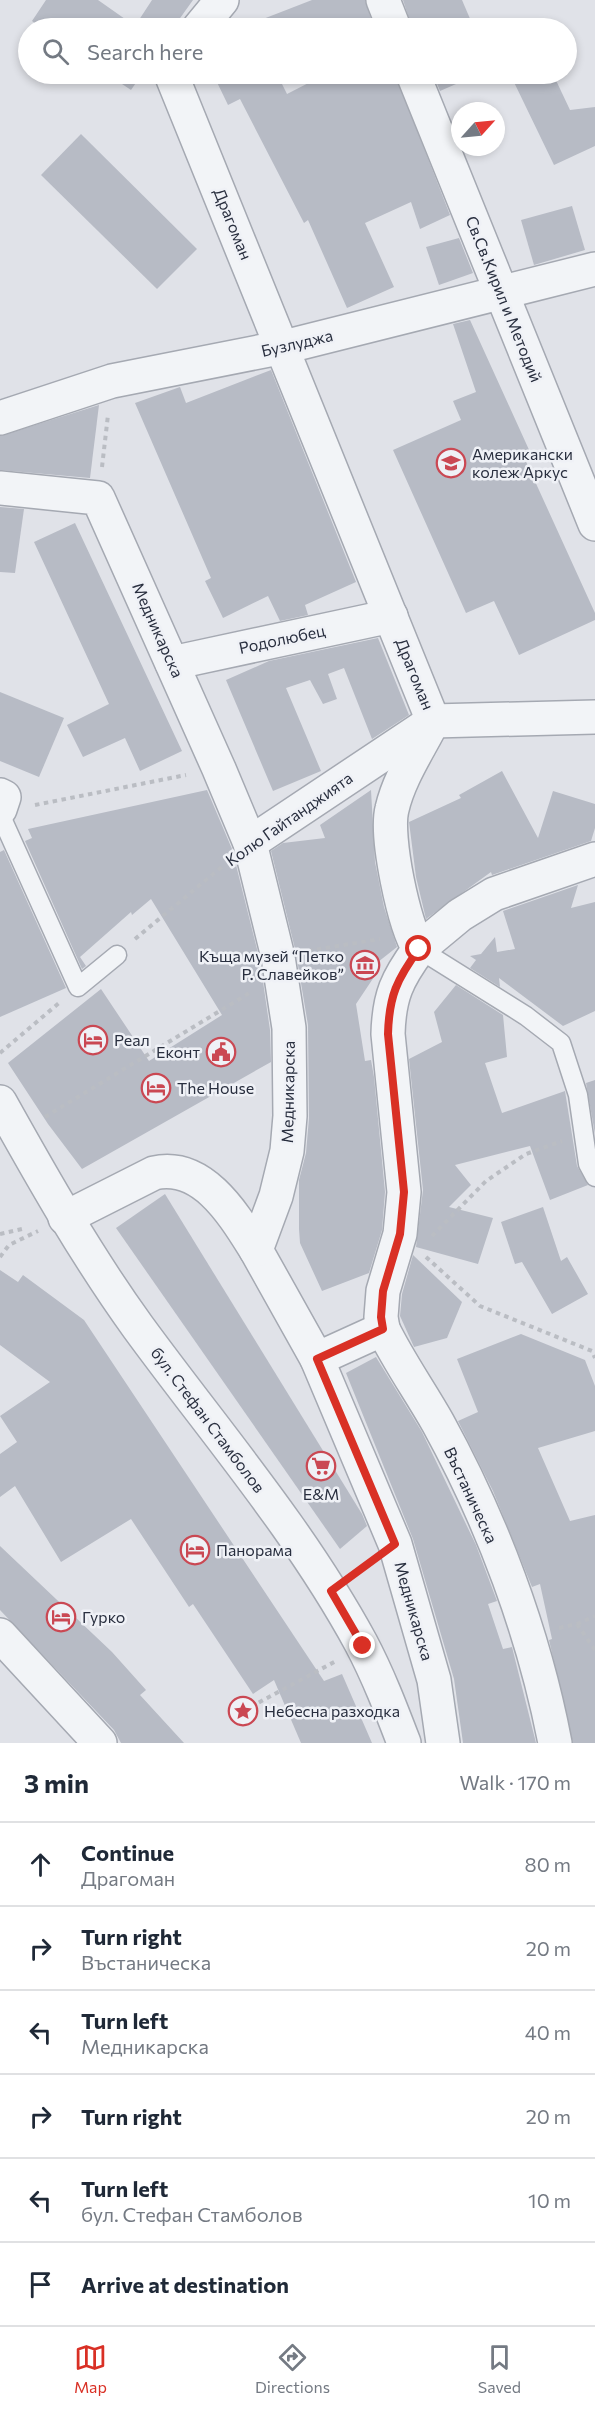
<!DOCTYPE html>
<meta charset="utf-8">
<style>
body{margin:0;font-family:Commissioner,sans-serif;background:#f2f2f3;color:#1f2937}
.compass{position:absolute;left:451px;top:102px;width:54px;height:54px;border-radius:50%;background:#fff;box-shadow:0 3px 9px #0003;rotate:63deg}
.stop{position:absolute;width:18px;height:18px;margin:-14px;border:4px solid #d93025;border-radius:50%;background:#fff}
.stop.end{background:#d93025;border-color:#fff;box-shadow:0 2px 6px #0008}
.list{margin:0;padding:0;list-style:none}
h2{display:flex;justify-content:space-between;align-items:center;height:78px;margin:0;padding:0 24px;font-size:26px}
h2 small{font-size:20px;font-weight:400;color:#747a83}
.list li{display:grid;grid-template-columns:39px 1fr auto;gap:18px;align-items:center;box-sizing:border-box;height:84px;padding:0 24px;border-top:2px solid #e0e1e3}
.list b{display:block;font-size:22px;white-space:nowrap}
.list p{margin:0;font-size:20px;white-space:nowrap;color:#747a83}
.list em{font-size:20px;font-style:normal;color:#747a83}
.icon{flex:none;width:33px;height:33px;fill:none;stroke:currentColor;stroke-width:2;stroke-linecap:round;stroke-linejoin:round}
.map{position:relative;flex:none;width:595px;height:1743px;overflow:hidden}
.search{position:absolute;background:#fff;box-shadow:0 3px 9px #0003;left:18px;right:18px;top:18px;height:66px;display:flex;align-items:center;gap:15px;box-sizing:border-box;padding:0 21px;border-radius:33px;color:#747a83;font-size:22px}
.sheet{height:582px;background:#fff}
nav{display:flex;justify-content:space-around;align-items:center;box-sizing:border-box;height:84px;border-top:2px solid #e0e1e3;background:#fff;font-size:16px;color:#747a83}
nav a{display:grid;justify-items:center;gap:3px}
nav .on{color:#d93025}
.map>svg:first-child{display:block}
.building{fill:#b7bbc5}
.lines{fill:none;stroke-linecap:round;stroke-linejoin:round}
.service-casing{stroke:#a5a9b2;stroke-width:21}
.minor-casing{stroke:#a5a9b2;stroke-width:36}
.tertiary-casing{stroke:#a5a9b2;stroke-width:36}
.path{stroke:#babdc3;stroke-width:4;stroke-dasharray:4.5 4.5;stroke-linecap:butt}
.service{stroke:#f2f4f7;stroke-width:18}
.minor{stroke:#f2f4f7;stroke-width:33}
.tertiary{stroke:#f2f4f7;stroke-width:33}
.route{stroke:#d93025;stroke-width:8}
.labels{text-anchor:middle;stroke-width:5;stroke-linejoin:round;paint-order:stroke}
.street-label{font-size:16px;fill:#292f3f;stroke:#eff1f6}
.poi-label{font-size:16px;fill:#292f3f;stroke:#eff1f6;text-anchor:start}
</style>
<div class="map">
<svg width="595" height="1743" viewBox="0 0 595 1743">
<rect width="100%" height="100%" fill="#e0e2e8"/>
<!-- building -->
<g class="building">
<path d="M46,0H98L135,26L152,0H193L173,28H42L32,21Z"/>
<path d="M312,0H365L374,28H240Z"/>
<path d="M403,0H462L474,28H412Z"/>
<path d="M107,74H142L131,90Z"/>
<path d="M213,74H277L287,94L326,74H395L450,215L420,229L411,202L365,223L394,287L347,308L308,220L304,223L240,99L228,105Z"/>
<path d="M433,74H479L440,91Z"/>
<path d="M510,74H553L570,110L595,107V146L554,165Z"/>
<path d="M81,134L197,249L157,289L41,175Z"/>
<path d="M572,206L585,250L534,265L521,220Z"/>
<path d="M459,238L473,273L439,285L426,247Z"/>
<path d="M470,320L530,452L523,455L595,613V620L519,655L494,601L466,613L393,450L461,420L453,401L476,392L453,324Z"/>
<path d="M271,370L356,582L305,605L308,615L280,621L268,596L223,618L205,581L211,578L135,403L180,387L186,403Z"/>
<path d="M99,405L90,478L0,470V436Z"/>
<path d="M0,507L24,509L15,573L0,572Z"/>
<path d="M75,523L182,751L140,771L125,738L83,757L67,725L109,704L34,542Z"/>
<path d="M378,638L409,715L372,739L344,668L328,674L337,699L323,704L310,680L286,688L321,771L273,791L226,680L269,661Z"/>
<path d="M0,692L64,718L39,777L0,761Z"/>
<path d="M502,771L538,838L553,791L595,804V828L591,841L492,875L491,872L426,919L416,877L409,822L461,798L459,795Z"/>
<path d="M207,790L232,849L260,961L270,1030L271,1062L82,1169L48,1124L8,1063L101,989L149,1061L222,1015L151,899L132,915L131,912L80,957L86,966L82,969L25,841L32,838L28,829Z"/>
<path d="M371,790L375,862L384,907L397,947L364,973L378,971L356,1004L365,1061L371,1060L374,1077L385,1192L382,1230L369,1273L322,1291L300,1243L299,1229V1180L306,1153L309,1118L308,1025L296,953L271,851L283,843L325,838L320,825Z"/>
<path d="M4,850L66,988L0,1017V852Z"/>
<path d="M578,885L571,908L595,902V1011L563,1026L499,978L500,987L470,968L476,960L470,956L481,954L495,937L497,952L515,949L503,911Z"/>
<path d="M456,985L503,1015L507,1057L485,1063L502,1113L565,1091L577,1166L588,1185L550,1200L530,1146L455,1165L471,1185L449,1207L493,1218L478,1264L416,1247L423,1190L409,1059L442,1042L434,1012Z"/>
<path d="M595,1080V1134L586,1083Z"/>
<path d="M165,1194L362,1514L367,1526L340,1549L116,1228Z"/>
<path d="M543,1207L561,1261L567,1257L588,1294L552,1314L522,1262L515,1264L501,1222Z"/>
<path d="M413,1255L462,1302L447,1338L414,1347L400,1316L402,1294Z"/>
<path d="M0,1270L18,1282L23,1275L84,1320L324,1681L342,1674L372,1743H301L274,1680L253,1694L193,1604L189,1607L131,1519L61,1562L15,1486L0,1497V1454L17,1442L0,1416L50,1382L0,1345Z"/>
<path d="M521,1334L585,1360L595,1386V1431L538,1448L570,1521L595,1515V1743H573L549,1640L552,1639L540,1584L532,1587L493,1491L458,1421L478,1412L457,1359Z"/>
<path d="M376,1357L422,1432L476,1545L497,1601L488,1604L503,1649L512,1647L536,1743H463L454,1679L413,1539L346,1373Z"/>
<path d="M0,1546L112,1652L146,1690L140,1695L184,1743H121L114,1730L0,1610Z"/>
</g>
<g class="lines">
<!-- service casing -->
<g class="service-casing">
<g id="service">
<path d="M0,814L78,987L117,955"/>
<path d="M419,949L526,1016L561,1043L578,1095L588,1164L595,1177"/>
</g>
</g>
<!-- minor casing -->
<g class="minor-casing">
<g id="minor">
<path d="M383,0L394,28"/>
<path d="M199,28L222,0"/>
<path d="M171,74L433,721C419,749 399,778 392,809C385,836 404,926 419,949C397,979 389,996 388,1034L404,1192L400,1234L383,1291L381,1317L383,1329"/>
<path d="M413,74L595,524"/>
<path d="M0,418L112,381L284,347L595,269"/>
<path d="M0,488L98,498L219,769L250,843L278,957L289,1028L290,1116L287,1151L276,1196L256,1250L317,1359L395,1544L434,1680L443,1743"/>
<path d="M172,663L391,616"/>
<path d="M0,795L4,797L0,809"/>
<path d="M250,843L433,721L595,717"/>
<path d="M419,949L460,915L494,894L595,859"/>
<path d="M65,1218L154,1173C203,1162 234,1215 256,1250"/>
<path d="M317,1359L383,1329C399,1362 420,1391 438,1423C492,1521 534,1633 555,1743"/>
<path d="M0,1635L100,1743"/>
</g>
</g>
<!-- tertiary casing -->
<g class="tertiary-casing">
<path id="tertiary" d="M0,1102C43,1179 86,1255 138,1327C214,1431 299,1529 361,1643C378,1675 391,1709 404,1743"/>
</g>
<!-- path -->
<g class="path">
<path d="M102,467L108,415"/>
<path d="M35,805L186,775"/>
<path d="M135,939L224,865"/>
<path d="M308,951L380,939"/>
<path d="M0,1053L59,1003"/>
<path d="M45,1117L251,992"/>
<path d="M0,1234L26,1228"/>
<path d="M432,1236L486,1181L526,1154L562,1141"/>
<path d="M0,1257L9,1245L38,1231"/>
<path d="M426,1257L480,1306L592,1351L595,1358"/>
<path d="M577,1624L595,1650"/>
<path d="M559,1628L577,1624L595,1616"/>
<path d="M243,1711L336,1661"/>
</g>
<!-- service -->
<use href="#service" class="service"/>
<!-- minor -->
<use href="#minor" class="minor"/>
<!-- tertiary -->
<use href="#tertiary" class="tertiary"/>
</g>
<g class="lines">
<!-- route -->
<path class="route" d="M363,1646L331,1591L395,1544L317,1359L383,1329L381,1317L383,1291L400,1234L404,1192L388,1034C389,996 397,979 419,949"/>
</g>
<!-- icons -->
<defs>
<g id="school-ring" transform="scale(1.5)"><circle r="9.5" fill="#eff1f6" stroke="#ca4853" stroke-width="1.5"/><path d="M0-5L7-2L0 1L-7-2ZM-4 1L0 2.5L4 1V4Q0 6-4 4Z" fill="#ca4853"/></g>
<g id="museum-ring" transform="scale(1.5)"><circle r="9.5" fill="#eff1f6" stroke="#ca4853" stroke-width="1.5"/><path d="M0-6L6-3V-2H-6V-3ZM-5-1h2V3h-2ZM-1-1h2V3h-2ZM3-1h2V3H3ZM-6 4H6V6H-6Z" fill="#ca4853"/></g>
<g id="hotel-ring" transform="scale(1.5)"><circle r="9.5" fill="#eff1f6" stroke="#ca4853" stroke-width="1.5"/><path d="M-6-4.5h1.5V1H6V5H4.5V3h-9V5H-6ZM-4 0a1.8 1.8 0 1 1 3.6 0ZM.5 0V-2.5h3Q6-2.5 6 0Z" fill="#ca4853"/></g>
<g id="civic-ring" transform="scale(1.5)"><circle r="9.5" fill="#eff1f6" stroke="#ca4853" stroke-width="1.5"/><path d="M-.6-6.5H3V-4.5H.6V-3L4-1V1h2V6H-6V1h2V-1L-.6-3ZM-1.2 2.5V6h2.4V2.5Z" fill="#ca4853"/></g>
<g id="supermarket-ring" transform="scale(1.5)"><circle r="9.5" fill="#eff1f6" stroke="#ca4853" stroke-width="1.5"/><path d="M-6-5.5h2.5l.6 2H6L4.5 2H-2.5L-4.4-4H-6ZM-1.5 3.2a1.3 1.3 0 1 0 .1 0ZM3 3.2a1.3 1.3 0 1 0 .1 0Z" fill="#ca4853"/></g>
<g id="sight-ring" transform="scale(1.5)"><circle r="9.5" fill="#eff1f6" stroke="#ca4853" stroke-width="1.5"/><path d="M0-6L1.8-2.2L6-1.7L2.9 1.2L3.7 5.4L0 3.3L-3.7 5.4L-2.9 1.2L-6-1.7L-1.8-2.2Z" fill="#ca4853"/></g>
</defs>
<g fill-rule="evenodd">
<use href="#school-ring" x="451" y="463"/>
<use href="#museum-ring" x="365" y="965"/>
<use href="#hotel-ring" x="93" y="1040"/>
<use href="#civic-ring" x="221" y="1052"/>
<use href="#hotel-ring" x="156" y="1088"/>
<use href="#supermarket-ring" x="321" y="1466"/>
<use href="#hotel-ring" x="195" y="1550"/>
<use href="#hotel-ring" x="61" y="1617"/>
<use href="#sight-ring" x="243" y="1711"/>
</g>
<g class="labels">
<!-- street labels -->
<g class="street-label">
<text transform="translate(233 224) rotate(68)" y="6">Драгоман</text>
<text transform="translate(504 299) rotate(68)" y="6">Св.Св.Кирил и Методий</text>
<text transform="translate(297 343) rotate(-13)" y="6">Бузлуджа</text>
<text transform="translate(158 630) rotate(66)" y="6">Медникарска</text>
<text transform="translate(282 639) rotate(-12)" y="6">Родолюбец</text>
<text transform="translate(415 674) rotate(68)" y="6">Драгоман</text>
<text transform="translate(289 819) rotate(-35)" y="6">Колю Гайтанджията</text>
<text transform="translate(288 1092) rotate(-89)" y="6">Медникарска</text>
<text transform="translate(208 1420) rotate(53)" y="6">бул. Стефан Стамболов</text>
<text transform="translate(471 1495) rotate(65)" y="6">Въстаническа</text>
<text transform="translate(414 1611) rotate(74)" y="6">Медникарска</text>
</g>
<!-- poi labels -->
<g class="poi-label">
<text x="472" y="460">Американски<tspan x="472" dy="18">колеж Аркус</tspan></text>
<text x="344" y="962" text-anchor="end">Къща музей “Петко<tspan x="344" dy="18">Р. Славейков”</tspan></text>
<text x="114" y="1046">Реал</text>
<text x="200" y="1058" text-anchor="end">Еконт</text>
<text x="177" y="1094">The House</text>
<text x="321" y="1500" text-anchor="middle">Е&amp;М</text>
<text x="216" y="1556">Панорама</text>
<text x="82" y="1623">Гурко</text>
<text x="264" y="1717">Небесна разходка</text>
</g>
</g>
</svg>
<svg class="compass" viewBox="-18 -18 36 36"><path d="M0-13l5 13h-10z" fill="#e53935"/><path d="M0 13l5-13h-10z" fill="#747a83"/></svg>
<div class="stop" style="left:419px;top:949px"></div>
<div class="stop end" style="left:363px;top:1646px"></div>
<div class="search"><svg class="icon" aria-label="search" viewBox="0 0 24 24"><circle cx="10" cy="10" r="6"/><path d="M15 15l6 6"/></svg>Search here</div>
</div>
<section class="sheet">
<h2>3 min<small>Walk · 170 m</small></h2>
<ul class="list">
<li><svg class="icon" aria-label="ahead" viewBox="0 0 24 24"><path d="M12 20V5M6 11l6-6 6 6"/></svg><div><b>Continue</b><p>Драгоман</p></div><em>80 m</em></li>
<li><svg class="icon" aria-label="right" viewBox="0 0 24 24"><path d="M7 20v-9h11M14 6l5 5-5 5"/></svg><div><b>Turn right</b><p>Въстаническа</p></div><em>20 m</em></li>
<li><svg class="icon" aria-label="left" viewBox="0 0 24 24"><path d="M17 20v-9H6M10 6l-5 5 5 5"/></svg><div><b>Turn left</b><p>Медникарска</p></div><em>40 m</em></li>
<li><svg class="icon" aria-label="right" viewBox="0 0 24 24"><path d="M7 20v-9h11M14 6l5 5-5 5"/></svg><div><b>Turn right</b></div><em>20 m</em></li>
<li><svg class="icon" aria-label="left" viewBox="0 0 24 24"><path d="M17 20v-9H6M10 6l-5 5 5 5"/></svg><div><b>Turn left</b><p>бул. Стефан Стамболов</p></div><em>10 m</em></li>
<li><svg class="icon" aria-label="arrive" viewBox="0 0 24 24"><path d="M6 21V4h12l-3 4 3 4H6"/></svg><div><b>Arrive at destination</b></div></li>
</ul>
</section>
<nav>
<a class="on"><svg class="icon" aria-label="map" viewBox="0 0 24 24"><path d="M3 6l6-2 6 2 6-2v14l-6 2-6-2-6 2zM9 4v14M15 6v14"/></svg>Map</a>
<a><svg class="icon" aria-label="directions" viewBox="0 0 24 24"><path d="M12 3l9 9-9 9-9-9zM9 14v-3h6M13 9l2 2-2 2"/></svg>Directions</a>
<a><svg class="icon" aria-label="saved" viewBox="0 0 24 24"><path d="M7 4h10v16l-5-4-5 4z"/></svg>Saved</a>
</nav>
